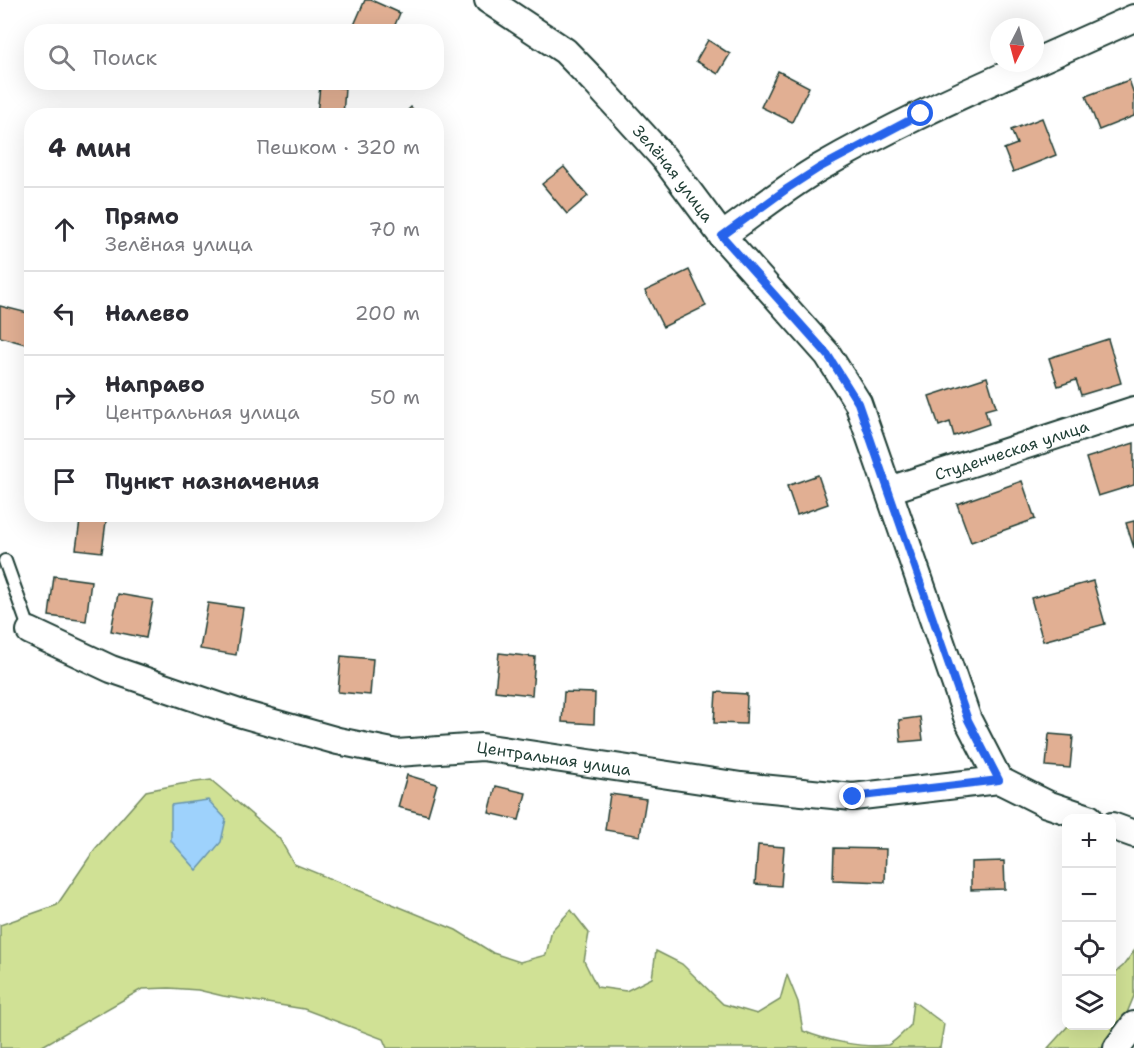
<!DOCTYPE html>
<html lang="ru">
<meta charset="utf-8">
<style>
body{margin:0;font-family:"Shantell Sans",sans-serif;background:#f7f7f7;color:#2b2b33}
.controls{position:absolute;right:18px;bottom:18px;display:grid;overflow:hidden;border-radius:12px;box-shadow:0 6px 24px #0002}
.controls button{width:54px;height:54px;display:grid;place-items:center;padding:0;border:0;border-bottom:2px solid #e1e1e2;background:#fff;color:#2b2b33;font:30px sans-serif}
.compass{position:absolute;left:990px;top:18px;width:54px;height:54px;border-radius:50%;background:#fff;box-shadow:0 6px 24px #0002;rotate:186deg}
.stop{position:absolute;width:18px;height:18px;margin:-14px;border:4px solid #2563eb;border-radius:50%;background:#fff}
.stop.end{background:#2563eb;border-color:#fff;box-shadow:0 2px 6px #0008}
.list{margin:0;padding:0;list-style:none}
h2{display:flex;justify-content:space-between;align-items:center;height:78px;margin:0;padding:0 24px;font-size:26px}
h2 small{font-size:20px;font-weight:400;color:#7c7c81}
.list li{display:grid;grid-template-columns:39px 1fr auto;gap:18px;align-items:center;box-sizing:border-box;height:84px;padding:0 24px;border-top:2px solid #e1e1e2}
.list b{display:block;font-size:22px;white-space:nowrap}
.list p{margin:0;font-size:20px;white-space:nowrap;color:#7c7c81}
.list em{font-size:20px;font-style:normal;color:#7c7c81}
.icon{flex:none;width:33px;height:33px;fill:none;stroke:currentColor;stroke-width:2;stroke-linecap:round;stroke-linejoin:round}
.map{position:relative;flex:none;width:1134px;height:1048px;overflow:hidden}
.search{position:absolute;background:#fff;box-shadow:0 6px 24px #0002;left:24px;top:24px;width:420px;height:66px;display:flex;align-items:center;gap:15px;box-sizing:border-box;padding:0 21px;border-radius:24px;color:#7c7c81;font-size:22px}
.panel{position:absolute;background:#fff;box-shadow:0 6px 24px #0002;left:24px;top:108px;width:420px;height:414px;border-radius:24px}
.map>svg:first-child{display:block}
.green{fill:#d0e195;stroke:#788f64;stroke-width:1.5}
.water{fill:#9ed2fc;stroke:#6b96ac;stroke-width:1.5}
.building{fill:#e1af93;stroke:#1f3d34;stroke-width:1.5}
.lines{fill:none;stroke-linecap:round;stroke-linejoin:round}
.service-casing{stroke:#1f3d34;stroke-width:16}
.minor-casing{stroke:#1f3d34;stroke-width:30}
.service{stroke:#fff;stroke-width:12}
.minor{stroke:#fff;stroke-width:26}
.route{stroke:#2563eb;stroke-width:8}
.labels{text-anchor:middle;stroke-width:4.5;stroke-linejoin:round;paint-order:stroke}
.street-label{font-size:16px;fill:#1f3d34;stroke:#fff}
</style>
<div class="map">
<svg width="1134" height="1048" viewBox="0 0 1134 1048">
<rect width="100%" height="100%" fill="#fff"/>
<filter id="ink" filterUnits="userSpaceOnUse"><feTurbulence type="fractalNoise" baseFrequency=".0167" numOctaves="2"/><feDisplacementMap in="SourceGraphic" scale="12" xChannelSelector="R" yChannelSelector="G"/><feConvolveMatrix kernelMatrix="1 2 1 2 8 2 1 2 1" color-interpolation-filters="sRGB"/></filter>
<g filter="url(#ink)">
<!-- green -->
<g class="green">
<path d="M211,780L279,838L294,864L456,930L493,953L520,962L546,955L552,930L571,910L589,933L584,961L597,987L626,991L652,978L656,951L682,964L723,1004L757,1014L780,1000L787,975L798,1002L803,1031C827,1041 862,1048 888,1045C895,1042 904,1032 910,1026L913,1001L944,1024L940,1048H387L383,1039L304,1009L223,996L198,990L169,988L142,989L39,1048H0V925L57,905L95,849L146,791L181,784Z"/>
<path d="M1134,951V996L1122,1025L1102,1048H1048L1068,1026H1112V975L1123,966Z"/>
</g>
<!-- water -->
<path class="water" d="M208,800L226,819L221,842L197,870L171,841V805Z"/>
<!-- building -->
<g class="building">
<path d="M365,0H371L400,13L392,32H351Z"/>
<path d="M708,40L730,54L718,74L696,61Z"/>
<path d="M778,71L809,87L792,122L761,107Z"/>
<path d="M1129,80L1134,94V116L1099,130L1086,96Z"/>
<path d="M320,86L345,88L343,116L317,114Z"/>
<path d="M411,107L419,116H402Z"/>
<path d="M1042,118L1056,155L1013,172L1004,149L1017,144L1011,130Z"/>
<path d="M564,167L588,196L567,214L542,184Z"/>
<path d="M689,270L706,306L663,327L645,291Z"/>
<path d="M0,306L32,314V336L29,345L0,337Z"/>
<path d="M1108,339L1121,383L1081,395L1076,380L1058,386L1049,358Z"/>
<path d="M987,377L996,407L985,410L989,424L954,436L950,422L939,426L929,396Z"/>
<path d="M1134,443V485L1098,496L1086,458Z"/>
<path d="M818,475L828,504L797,515L787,486Z"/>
<path d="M1022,481L1035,519L971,542L957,504Z"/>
<path d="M81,514H107L102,552L76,549Z"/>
<path d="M1134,521V548L1126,523Z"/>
<path d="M54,576L91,581L86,621L49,616Z"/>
<path d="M1093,581L1105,624L1043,641L1031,598Z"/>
<path d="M118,594L153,600L146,638L111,631Z"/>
<path d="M208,603L243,608L236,655L200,649Z"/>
<path d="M499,653L535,657L532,695L495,691Z"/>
<path d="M341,656L373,659L370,695L338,692Z"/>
<path d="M564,692L595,693L594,724L562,722Z"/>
<path d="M716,692L747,694L746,724L714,723Z"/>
<path d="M920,717L923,740L901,742L899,720Z"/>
<path d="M1049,734L1073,736L1070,768L1046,766Z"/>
<path d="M407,775L437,784L428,815L398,807Z"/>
<path d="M496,786L526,793L519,820L489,813Z"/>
<path d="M610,794L646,799L640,836L605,830Z"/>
<path d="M758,845L784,847L781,886L755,884Z"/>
<path d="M834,848L886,849L885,882L833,880Z"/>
<path d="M1004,861L1005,889L971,890V862Z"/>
</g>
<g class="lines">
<!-- service casing -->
<g class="service-casing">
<path id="service" d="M5,561L30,631"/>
</g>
<!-- minor casing -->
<g class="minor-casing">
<g id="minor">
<path id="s1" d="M488,0L565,51L594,81L663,157L722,236L828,355L858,403L968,720L999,780"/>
<path d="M1035,62L1134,18"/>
<path d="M722,236C754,213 785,188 819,168C888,128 961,95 1033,63"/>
<path id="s2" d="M889,490L1134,410"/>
<path id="s3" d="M30,631L111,669L242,714L338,741L397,753L482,747L741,786L853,797L999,780L1047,804L1089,818"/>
<path d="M1112,826L1134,834"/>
<path d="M1117,1048L1134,1025"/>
</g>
</g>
<!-- service -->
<use href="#service" class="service"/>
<!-- minor -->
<use href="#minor" class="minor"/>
</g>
</g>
<g class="lines" filter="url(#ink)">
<!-- route -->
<path class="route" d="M853,797L999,780L968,720L858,403L828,355L722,236L788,188L819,168L921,114"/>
</g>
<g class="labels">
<!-- street labels -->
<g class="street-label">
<text dy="6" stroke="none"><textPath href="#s1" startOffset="256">Зелёная улица</textPath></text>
<text dy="6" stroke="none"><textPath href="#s2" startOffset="129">Студенческая улица</textPath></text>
<text dy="6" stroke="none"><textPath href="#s3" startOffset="546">Центральная улица</textPath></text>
</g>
</g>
</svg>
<div class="controls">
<button>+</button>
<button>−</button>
<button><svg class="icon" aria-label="locate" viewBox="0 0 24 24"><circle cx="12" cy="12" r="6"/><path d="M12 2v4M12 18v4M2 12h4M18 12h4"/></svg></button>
<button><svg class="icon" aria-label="layers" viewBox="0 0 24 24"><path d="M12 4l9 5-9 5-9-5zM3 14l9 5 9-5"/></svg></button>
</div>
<svg class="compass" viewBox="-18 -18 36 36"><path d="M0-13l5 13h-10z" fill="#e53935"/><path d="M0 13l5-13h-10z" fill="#7c7c81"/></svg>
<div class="stop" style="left:921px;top:114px"></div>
<div class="stop end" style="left:853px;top:797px"></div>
<div class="search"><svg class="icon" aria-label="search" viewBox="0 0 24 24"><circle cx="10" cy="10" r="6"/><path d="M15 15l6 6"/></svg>Поиск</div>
<section class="panel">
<h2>4 мин<small>Пешком · 320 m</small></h2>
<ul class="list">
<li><svg class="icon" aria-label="ahead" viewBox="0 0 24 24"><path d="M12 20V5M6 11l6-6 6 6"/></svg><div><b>Прямо</b><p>Зелёная улица</p></div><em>70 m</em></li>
<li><svg class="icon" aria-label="left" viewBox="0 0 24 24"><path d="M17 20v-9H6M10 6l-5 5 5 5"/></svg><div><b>Налево</b></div><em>200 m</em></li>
<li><svg class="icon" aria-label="right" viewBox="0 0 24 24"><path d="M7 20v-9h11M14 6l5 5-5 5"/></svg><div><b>Направо</b><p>Центральная улица</p></div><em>50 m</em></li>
<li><svg class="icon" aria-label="arrive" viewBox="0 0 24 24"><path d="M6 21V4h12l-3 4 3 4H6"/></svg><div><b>Пункт назначения</b></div></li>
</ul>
</section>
</div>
